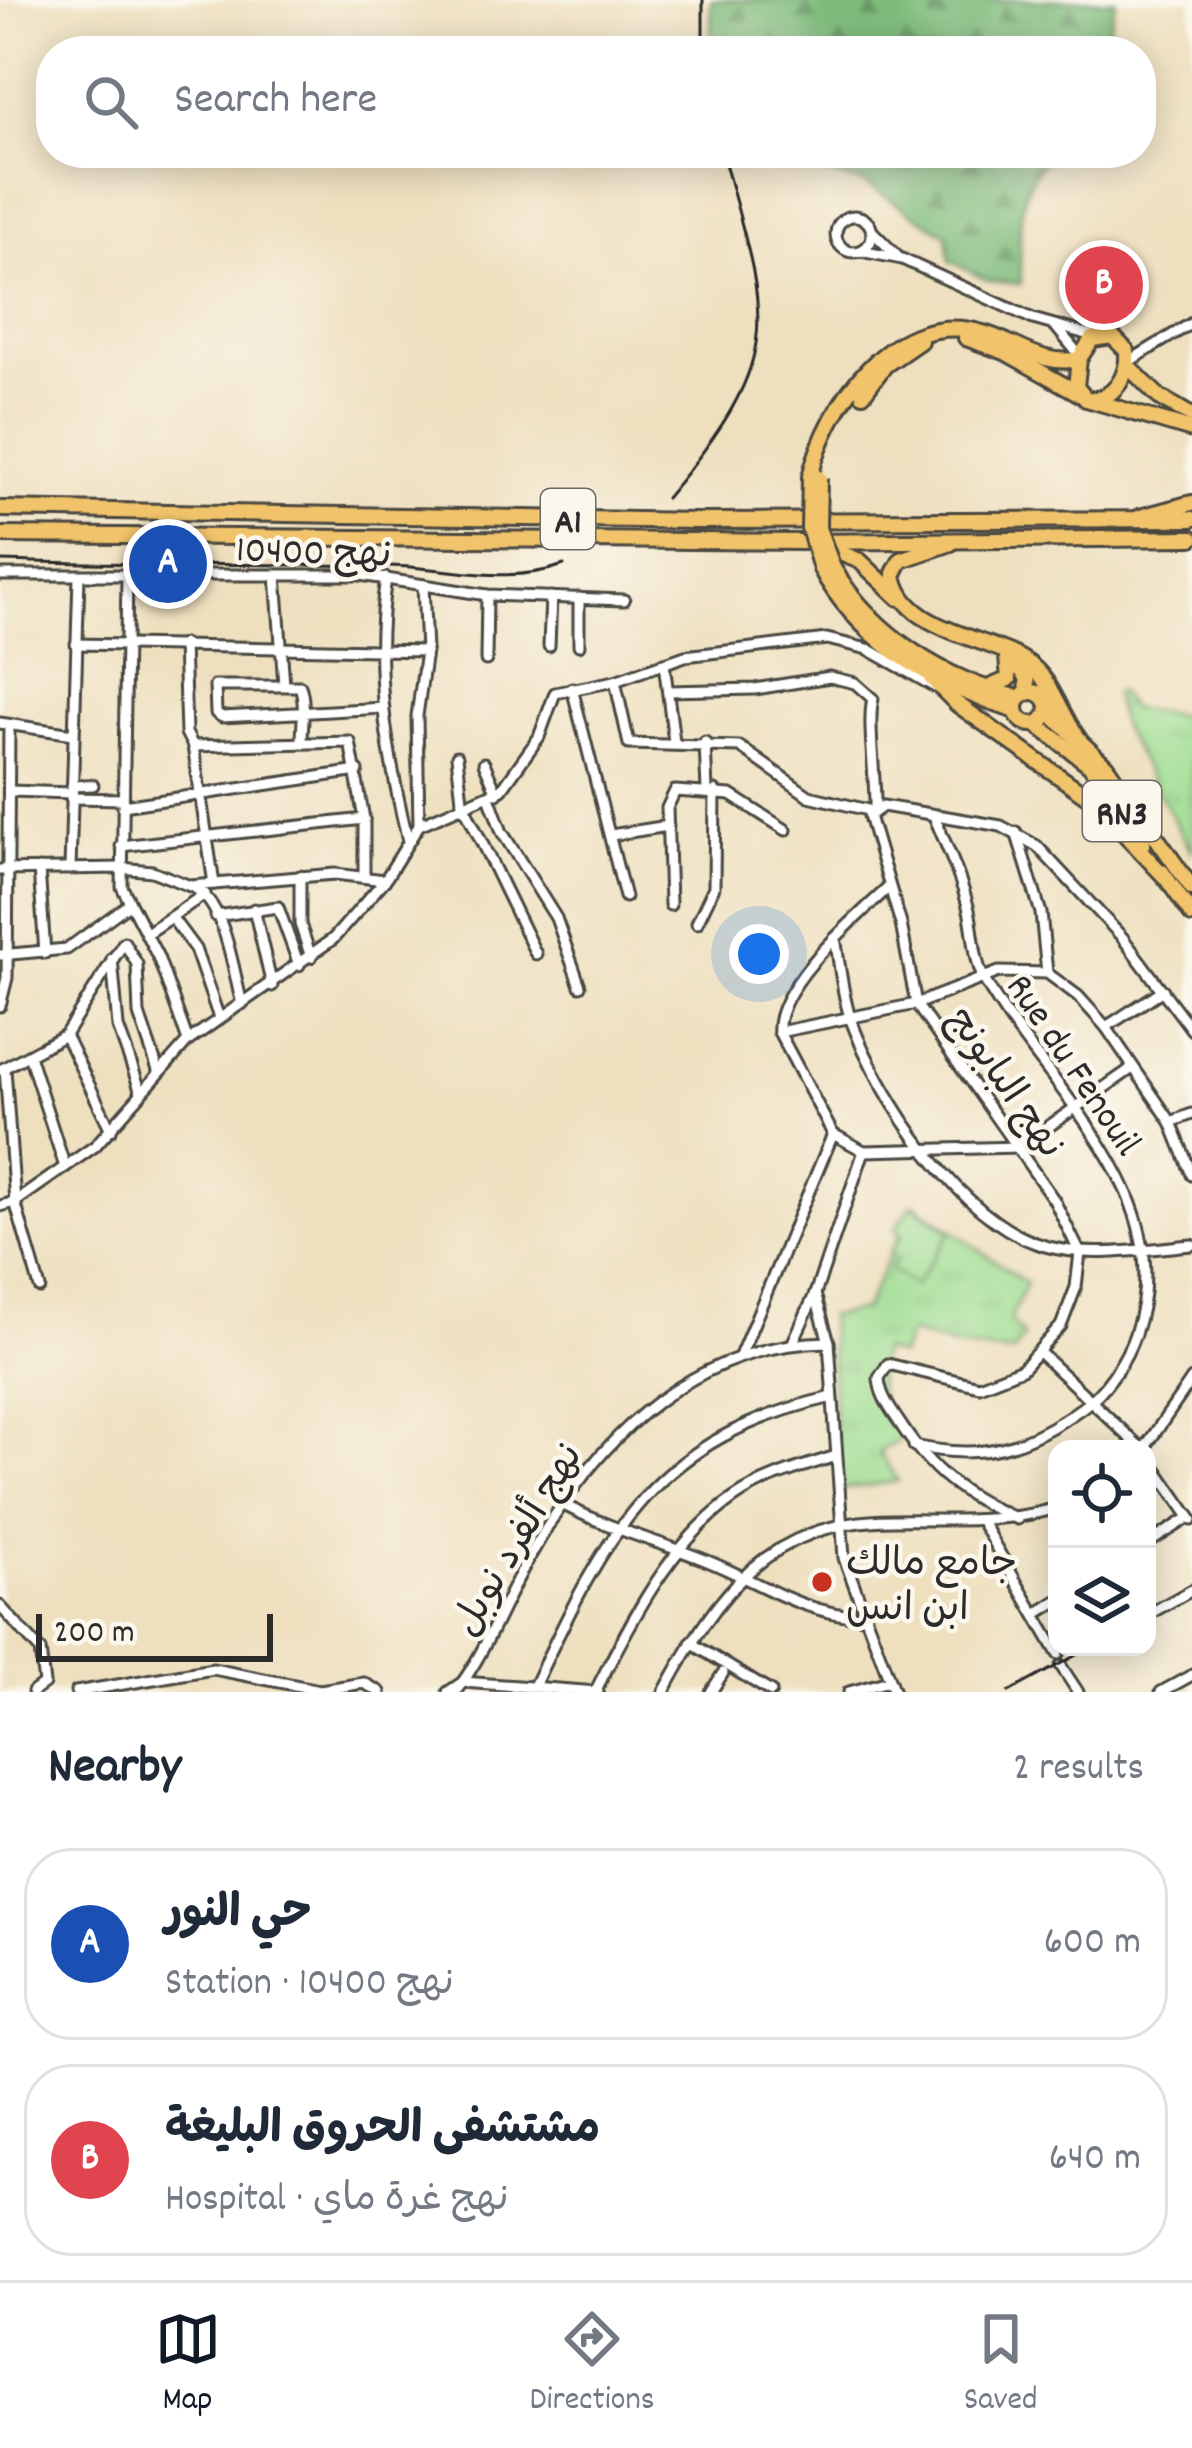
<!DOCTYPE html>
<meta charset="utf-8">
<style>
body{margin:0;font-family:Dekko,"Playpen Sans Arabic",sans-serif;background:#f6f6f7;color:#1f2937}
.controls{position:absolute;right:36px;bottom:36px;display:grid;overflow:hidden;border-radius:24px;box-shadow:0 6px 30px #0003}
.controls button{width:108px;height:108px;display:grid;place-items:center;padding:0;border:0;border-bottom:3px solid #e0e1e3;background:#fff;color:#1f2937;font:60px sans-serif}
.scale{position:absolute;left:36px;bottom:30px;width:237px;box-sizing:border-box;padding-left:12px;border:6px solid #2b2b2b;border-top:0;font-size:33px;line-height:42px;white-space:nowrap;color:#2b2b2b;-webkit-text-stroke:9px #fbf7ec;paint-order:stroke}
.you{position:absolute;left:759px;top:954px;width:42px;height:42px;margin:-30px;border:9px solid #fff;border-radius:50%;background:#1a73e8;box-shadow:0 0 0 18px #1a73e833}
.badge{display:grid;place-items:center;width:78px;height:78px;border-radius:50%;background:#111827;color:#fff;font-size:39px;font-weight:700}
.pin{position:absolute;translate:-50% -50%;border:6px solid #fff;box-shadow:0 3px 12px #0006}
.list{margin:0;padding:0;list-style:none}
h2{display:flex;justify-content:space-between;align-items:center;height:156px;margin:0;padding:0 48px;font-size:51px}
h2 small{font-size:39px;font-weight:400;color:#747a83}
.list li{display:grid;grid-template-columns:78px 1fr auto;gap:36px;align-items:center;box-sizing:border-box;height:192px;margin:0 24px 24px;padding:0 24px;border:3px solid #e0e1e3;border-radius:48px}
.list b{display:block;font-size:45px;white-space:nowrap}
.list p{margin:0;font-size:39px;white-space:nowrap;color:#747a83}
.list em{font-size:39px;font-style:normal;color:#747a83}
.icon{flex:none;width:66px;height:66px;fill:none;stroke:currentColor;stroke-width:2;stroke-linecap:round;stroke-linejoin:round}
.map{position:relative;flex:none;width:1192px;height:1692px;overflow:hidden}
.search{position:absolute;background:#fff;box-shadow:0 6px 30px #0003;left:36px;right:36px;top:36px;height:132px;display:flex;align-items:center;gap:30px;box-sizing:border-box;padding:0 42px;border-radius:48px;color:#747a83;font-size:45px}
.sheet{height:588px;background:#fff}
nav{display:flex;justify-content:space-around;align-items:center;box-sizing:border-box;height:168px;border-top:3px solid #e0e1e3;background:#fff;font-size:33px;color:#747a83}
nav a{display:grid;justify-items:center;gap:6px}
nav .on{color:#111827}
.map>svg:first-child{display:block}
.grass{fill:url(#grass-tufts);stroke:#65845e;stroke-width:3}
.forest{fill:url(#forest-firs);stroke:#557454;stroke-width:3}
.green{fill:#9fdd92;stroke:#65845e;stroke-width:3}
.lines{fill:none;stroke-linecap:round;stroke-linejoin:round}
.minor-casing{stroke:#484641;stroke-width:15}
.highway-casing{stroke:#484641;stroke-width:20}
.minor{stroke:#fff;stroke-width:9}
.highway{stroke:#f1c36a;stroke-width:14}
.tram{stroke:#2b2b2b;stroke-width:3}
.highway-bridge-casing{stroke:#484641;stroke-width:20;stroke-linecap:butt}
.highway-bridge{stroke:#f1c36a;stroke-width:14}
.poi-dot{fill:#c8321e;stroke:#fbf7ec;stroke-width:4.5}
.labels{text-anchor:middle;stroke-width:9;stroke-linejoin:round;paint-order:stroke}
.shield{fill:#fbf7ec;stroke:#696865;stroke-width:3}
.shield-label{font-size:36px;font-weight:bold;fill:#2b2b2b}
.street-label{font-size:39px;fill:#2b2b2b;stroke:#fbf7ec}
.poi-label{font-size:39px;fill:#2b2b2b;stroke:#fbf7ec;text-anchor:start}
</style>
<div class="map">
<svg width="1192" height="1692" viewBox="0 0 1192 1692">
<defs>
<pattern id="grass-tufts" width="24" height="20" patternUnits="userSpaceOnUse" patternTransform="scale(3)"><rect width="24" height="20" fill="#9fdd92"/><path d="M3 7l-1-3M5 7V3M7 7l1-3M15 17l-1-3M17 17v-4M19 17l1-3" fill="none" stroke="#89be7e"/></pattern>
<pattern id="forest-firs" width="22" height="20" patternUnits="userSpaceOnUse" patternTransform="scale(3)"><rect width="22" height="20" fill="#7fbc7c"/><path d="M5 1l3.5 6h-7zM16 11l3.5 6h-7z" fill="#689966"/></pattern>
</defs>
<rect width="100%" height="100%" fill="#fbf7ec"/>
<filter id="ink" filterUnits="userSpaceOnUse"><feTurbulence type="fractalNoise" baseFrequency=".00833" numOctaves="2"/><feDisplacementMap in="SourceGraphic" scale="24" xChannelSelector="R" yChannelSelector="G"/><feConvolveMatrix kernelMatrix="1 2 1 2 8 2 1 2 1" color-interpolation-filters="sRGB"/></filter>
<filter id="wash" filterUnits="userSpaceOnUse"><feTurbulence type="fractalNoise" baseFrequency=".004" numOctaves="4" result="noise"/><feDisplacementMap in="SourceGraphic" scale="48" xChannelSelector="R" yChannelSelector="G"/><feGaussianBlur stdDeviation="2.7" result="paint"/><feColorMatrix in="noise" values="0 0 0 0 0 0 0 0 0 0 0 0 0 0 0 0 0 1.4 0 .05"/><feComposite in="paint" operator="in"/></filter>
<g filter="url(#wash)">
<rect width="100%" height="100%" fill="#eedfbe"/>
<!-- grass -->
<g class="grass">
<path d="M1119,692L1130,708L1192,717V852L1121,726L1114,693Z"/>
<path d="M914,1203L1026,1283L1010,1321L1024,1337L1013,1353L960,1348L909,1333L900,1356L882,1350C870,1388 882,1406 903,1438L879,1452L898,1481L839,1490L829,1316L864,1310Z"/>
</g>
<!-- forest -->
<g class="forest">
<path d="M711,0H1116L1103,51H711Z"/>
<path d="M737,153H1061C1010,172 1021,240 1021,284L989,281L950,261L947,235L864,183Z"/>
</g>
<!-- green -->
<path class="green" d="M912,1205L951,1232L914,1286L890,1269L897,1259L889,1253L902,1235L895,1229Z"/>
</g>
<g filter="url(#ink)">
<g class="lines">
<!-- minor casing -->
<g class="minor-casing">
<g id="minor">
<circle cx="854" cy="234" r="18"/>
<path d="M872,231L897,256"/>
<path d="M860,251L902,259L1033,319L1097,337"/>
<path d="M1056,327L1080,356"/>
<path d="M1128,362L1192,323"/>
<path d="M0,575H361L487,595L624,600"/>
<path d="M276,575L284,685"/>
<path d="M127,578L122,887L158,957L188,1041"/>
<path d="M386,578C372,667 387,754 408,841"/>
<path d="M76,644L426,651"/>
<path d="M183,644L186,733L193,746L214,884"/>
<path d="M579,645V598"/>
<path d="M549,646L551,597"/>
<path d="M486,660L487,595"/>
<path d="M664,663L674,742"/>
<path d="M615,681L629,744L740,747L809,796L872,811"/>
<path d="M572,688L625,897"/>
<path d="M668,691L755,689L830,677L855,683L873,699C867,720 876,781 875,810"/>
<path d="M0,723L73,734"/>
<path d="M302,742C302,725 306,702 300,686H215L216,713L222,717L384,708"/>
<path d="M705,742L707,791"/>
<path d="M193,746L350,742L364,819V875"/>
<path d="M457,756L463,809"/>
<path d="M484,763L497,793"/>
<path d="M72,786L93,785"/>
<path d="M10,791L72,793"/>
<path d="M71,798L123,799"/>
<path d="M490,799L502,832L556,918L580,986"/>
<path d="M123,806L358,771"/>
<path d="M465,808L536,954"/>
<path d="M419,825L502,789L539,737L555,693L615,681L685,656L827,639L868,649L935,687"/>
<path d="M419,825L417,716L426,651L423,585"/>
<path d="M1016,832L1041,913L1047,973"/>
<path d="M611,835L668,826"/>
<path d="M121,846L364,819"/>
<path d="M39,869L45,953"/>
<path d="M70,869L79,576"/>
<path d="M0,870L121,868L152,871L190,886L335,874L385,880"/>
<path d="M300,876V924L311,957"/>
<path d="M889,887C856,918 775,986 779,1032L833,1134L864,1151L1019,1147L1131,1069"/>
<path d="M195,888C226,906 233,971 242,1004"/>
<path d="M670,905L667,808L675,791L731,795L786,830"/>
<path d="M254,909L272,986"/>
<path d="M216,916L278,907L299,965"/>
<path d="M172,918L195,949L219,1018"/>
<path d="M697,923L714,887L715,791"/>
<path d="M147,933L205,894"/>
<path d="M835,938C840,965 842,995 851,1020C880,1098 961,1223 1045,1246C1092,1259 1144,1249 1192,1245"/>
<path d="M0,955L67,949L129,904"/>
<path d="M112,958L118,1027L141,1092"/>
<path d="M0,1006L7,978L9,725"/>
<path d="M1106,1027L1163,990"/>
<path d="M779,1032L916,1004L999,972L1047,973L1078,996L1106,1027L1171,1122L1192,1175"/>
<path d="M65,1035L111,1130"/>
<path d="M29,1055L65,1167"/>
<path d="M5,1069L15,1202L40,1288"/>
<path d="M0,1070L65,1035L124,942L137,964L139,1014L158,1070"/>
<path d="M1171,1122L1192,1114"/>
<path d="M864,1151L815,1294L829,1342L844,1558L894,1692"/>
<path d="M0,1206L15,1202L95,1146L188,1041L333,939L385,880L419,825"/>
<path d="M793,1342L815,1294"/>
<path d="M1041,1354L1142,1449"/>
<path d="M740,1356L833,1134"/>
<path d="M914,1446C983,1461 1026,1448 1083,1407C1106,1391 1126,1360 1135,1334C1183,1194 1048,1091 985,981C974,962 974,932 969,910C961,878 947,847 934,816"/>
<path d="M1144,1449L1192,1379"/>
<path d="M1147,1456L1192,1520"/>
<path d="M564,1505C610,1529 657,1541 705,1560C760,1582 802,1614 864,1617"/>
<path d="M1017,1519C963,1496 930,1471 899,1422C889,1407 880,1395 879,1378L888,1364L979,1386L1022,1369L1061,1326L1076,1287L1080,1253L1054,1200L916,1004L901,924L869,816L883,806L1001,826L1037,846L1122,937L1192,1030"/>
<path d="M982,1523L1058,1654"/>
<path d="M1147,1544L1190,1517"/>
<path d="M0,1606L40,1650L44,1684L33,1692"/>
<path d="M1036,1614L1057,1601"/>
<path d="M1147,1615L1192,1590"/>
<path d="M691,1643L771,1692"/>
<path d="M1061,1666L1078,1692"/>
<path d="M535,1684C608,1529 655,1438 832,1397"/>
<path d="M76,1692L213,1669L320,1690L364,1683L380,1692"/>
<path d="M448,1692L463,1682L598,1692"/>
<path d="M455,1692C483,1658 500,1610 522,1571C586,1451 683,1344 829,1342"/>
<path d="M595,1692C629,1625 670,1542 734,1498C764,1477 802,1467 836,1456"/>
<path d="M664,1692C718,1592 769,1521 892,1520C950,1519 1001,1524 1057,1508"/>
<path d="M711,1692L723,1673"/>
<path d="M849,1692L889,1681"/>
<path d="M1161,1692L1192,1675"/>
</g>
</g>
<!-- highway casing -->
<g class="highway-casing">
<g id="highway">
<path d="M1112,336L1127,351C1129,375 1114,402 1086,399L1076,387L1079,359L1092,339Z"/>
<path d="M966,338L1005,352L1080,394"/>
<path d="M1127,365L1159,397L1192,416"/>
<path d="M863,394L885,365L920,341"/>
<path d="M1090,400L1192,430"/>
<path d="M810,477C828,402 895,307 983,333C1017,342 1042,367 1079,359"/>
<path d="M0,509L697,521L1192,519"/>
<path d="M1140,517L1192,503"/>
<path d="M0,535L802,542L1192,538"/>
<path d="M951,543L901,560L894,573C900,635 1000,636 1034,668C1054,686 1062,717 1079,739"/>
<path d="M825,547L860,561L899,598"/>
<path d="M833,568C873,636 945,680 1020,698"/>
<path d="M821,569C861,644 939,686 1016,711"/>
<path d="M1015,662L1027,677L1028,693"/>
<path d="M931,678L957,704L1094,801L1165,877"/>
<path d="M986,689L1009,679L1007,657"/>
<circle cx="1032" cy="708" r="16"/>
<path d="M1048,711L1106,766L1192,888"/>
<path d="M1036,724L1090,765L1143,843"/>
<path d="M1162,872L1192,915"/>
</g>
</g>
<!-- minor -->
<use href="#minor" class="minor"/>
<!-- highway -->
<use href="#highway" class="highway"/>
<!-- tram -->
<g class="tram">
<path d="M703,0V51"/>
<path d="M666,498C786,355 770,324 722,153"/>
<path d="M0,561C130,565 260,564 390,566C450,567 505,586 564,565"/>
<path d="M1009,1692L1091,1647"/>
</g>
<!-- highway-bridge casing -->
<g class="highway-bridge-casing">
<g id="highway-bridge">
<path d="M810,477L809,528L821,569"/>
<path d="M819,478L818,528L833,568"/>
</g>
</g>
<!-- highway-bridge -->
<use href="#highway-bridge" class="highway-bridge"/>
</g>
</g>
<!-- markers -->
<circle class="poi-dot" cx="822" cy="1582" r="12"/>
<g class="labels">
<!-- shield labels -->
<g class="shield">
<rect x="541" y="489" width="54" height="60" rx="9"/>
<rect x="1083" y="781" width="78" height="60" rx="9"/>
</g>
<g class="shield-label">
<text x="568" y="532">A1</text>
<text x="1122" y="824">RN3</text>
</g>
<!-- street labels -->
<g class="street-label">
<text transform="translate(314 549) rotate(2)" y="14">نهج 10400</text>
<text transform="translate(1076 1063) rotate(56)" y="14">Rue du Fenouil</text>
<text transform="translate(1008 1081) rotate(55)" y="14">نهج البابونج</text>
<text transform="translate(515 1538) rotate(-59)" y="14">نهج ألفرد نوبل</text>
</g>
<!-- poi labels -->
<g class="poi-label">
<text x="846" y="1574">جامع مالك<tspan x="846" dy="45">ابن انس</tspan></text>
</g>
</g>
</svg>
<div class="controls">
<button><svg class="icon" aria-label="locate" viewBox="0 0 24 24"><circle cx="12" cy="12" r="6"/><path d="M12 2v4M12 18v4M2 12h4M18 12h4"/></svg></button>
<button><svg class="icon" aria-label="layers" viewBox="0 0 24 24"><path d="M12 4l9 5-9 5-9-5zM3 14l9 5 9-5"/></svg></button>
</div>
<div class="scale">200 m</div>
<div class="you"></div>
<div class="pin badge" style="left:168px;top:564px;background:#1a4fb4">A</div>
<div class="pin badge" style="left:1104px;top:285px;background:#e0444e">B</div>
<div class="search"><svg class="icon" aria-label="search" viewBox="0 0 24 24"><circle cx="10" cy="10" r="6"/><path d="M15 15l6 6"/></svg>Search here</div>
</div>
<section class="sheet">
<h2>Nearby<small>2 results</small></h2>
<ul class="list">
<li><span class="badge" style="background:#1a4fb4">A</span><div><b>حي النور</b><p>Station · نهج 10400</p></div><em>600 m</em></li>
<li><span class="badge" style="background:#e0444e">B</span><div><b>مشتشفى الحروق البليغة</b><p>Hospital · نهج غرة ماي</p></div><em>640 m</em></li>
</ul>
</section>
<nav>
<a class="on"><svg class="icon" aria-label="map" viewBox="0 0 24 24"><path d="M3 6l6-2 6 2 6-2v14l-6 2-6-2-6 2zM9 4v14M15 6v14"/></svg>Map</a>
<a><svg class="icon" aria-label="directions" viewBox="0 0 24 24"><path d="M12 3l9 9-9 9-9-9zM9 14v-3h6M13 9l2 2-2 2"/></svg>Directions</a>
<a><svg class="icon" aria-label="saved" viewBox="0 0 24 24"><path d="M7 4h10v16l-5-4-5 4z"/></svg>Saved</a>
</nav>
